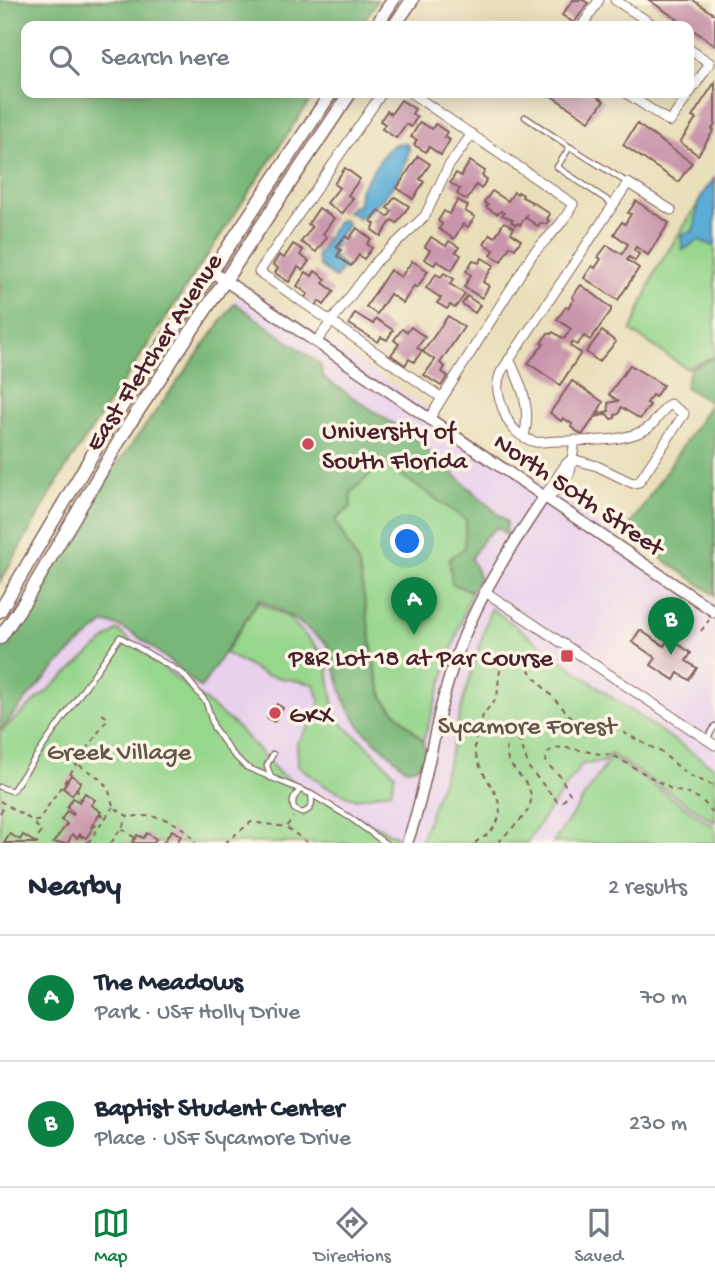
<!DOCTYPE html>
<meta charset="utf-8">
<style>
body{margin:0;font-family:"Gochi Hand",sans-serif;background:#f6f6f7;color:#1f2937}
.you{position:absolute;left:408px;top:542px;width:24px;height:24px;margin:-18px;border:5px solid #fff;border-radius:50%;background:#1a73e8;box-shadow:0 0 0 10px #1a73e833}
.badge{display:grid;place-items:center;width:46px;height:46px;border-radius:50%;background:#0b8043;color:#fff;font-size:23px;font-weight:700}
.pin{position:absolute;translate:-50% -58px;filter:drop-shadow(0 2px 4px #0008)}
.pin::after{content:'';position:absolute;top:37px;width:24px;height:21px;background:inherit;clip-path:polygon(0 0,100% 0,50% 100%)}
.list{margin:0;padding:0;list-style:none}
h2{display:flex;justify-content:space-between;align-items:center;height:91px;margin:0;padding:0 28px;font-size:30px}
h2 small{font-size:23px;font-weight:400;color:#747a83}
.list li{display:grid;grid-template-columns:46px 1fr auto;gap:21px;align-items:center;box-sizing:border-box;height:126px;padding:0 28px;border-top:2px solid #e0e1e3}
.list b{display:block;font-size:26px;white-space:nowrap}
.list p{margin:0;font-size:23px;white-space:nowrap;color:#747a83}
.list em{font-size:23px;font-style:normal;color:#747a83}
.icon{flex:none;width:38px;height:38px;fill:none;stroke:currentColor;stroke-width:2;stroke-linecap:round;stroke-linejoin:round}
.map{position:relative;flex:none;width:715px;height:843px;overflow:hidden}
.search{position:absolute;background:#fff;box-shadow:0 4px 18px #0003;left:21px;right:21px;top:21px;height:77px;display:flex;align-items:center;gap:18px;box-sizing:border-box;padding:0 24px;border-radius:14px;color:#747a83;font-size:26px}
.sheet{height:343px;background:#fff}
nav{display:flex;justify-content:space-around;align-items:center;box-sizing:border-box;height:98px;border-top:2px solid #e0e1e3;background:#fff;font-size:19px;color:#747a83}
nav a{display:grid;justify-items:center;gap:4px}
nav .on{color:#0b8043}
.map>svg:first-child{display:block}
.built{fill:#e9d1ed}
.green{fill:#96d68d;stroke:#707a5c;stroke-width:2}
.forest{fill:#78b778;stroke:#616b52;stroke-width:2}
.water{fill:#5badd6;stroke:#526680;stroke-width:2}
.building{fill:#c995ac}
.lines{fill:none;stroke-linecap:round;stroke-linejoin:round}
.service-casing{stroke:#82625d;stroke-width:7}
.minor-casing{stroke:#82625d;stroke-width:11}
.tertiary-casing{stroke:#82625d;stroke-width:13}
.secondary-casing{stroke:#82625d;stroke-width:15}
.path{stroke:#82625d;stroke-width:2;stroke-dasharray:5 5;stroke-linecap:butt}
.service{stroke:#fff;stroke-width:4.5}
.minor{stroke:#fff;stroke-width:9}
.tertiary{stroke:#fff;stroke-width:10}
.secondary{stroke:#fff;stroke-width:12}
.poi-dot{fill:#d1495b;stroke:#fcf5e5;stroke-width:2.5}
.labels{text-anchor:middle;stroke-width:7;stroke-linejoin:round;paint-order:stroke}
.street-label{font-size:26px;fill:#4a1f2b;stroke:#fcf5e5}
.poi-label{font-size:26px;fill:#4a1f2b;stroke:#fcf5e5;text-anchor:start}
.park-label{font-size:26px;fill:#615648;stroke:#fcf5e5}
</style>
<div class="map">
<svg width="715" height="843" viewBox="0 0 715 843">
<rect width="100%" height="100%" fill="#fcf5e5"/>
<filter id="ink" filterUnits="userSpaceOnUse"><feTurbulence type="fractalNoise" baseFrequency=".0143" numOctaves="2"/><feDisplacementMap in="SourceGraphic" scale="14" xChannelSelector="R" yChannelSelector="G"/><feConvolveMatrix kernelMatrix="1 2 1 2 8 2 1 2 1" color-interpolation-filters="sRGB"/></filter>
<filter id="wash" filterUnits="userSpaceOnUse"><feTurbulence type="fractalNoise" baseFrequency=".00686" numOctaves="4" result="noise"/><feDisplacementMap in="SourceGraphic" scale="28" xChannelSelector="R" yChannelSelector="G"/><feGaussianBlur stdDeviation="1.57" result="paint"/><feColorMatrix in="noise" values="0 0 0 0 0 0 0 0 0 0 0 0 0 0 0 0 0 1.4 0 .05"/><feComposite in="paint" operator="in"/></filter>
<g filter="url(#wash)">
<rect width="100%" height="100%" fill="#eadfbb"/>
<!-- built -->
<path class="built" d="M245,285L715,603V843H0V647Z"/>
<!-- green -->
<g class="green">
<path d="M715,177V356L686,368L631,331L656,270Z"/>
<path d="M382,462L467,520L464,548L452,584L471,591L423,741L384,700L335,520L351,507V493Z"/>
<path d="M258,602L288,617L326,657L335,714L344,726L367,745L395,774L391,791L356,799L327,787L298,766L297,743L316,717L320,700L314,684L265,675L225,653Z"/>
<path d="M491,608L625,707L715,768V822L611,754L603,762L582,764C564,791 544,815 527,843H420L448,763L463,701Z"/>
<path d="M117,630L236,726L280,774L327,802L396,836L393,843H0V732Z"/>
<path d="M611,757L715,827V843H553Z"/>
</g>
<!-- forest -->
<g class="forest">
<path d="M0,0H378L360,26H26V93H315L64,471L0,582Z"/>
<path d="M235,303L320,364L324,378L413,437L507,522L506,535L497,527L484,538L471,558L480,578L471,591L452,584L449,559L464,548L466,520L382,462L351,493V507L335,520L359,565L377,678L384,700L423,741L426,754L417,767L406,769L362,729L346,704L327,644L289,615L259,599L201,688C177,669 134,625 105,623C65,653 31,692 0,731V642L91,500Z"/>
<path d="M715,357V595L625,533L711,403L685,387L690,369Z"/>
</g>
<!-- water -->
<g class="water">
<path d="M406,143L409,149C404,180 382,202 358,219L354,214L347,213L352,206L356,207L359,202L360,190L386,151L395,144Z"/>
<path d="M715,179V246L698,240L683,250L681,235L692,232C697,223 696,219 697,209C698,197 707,187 715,179Z"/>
<path d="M344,220L348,225L338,237L331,254L344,267L335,278L320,266L317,256C325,244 329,232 338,221Z"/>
</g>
<g id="blocks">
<!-- building -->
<g class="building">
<path d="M573,0H583L588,3L574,23L562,15Z"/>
<path d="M649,0H693L715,15V45Z"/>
<path d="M715,82V124L712,129L714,130L698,155L680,142L696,119L692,117Z"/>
<path d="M547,93H592L604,101L589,121Z"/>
<path d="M401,100L415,109L412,114L417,117L411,127L406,124L396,138L382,129L385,124L380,121L387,111L391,114Z"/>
<path d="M420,122L432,129L435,124L447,132L444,137L450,140L441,155L429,147L426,152L414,145L417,140L411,137Z"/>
<path d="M637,124L692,163L678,182L623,145Z"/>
<path d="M418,156L430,164L420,179L424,182L413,199L397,188Z"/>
<path d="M470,161L485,171L482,176L487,179L481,189L476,185L467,200L457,194L460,189L450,183L456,173L461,176Z"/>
<path d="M345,168L360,179L348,195L353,198L342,214L327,203L339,188L334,184Z"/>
<path d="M492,191L508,201L514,192L517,194L518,192L523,195L522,197L532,202L531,204L534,203L550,214L547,219L549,221L546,224L540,223L538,226L526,218L527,214L520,225L518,223L516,225L511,222L513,220L502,215L504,213L501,211L497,214L486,207L488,205L484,202Z"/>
<path d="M395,197L409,206L397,223L392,220L381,236L372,230L375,224L371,221L379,210L388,217L392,211L387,208Z"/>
<path d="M458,200L468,206L465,211L475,217L468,227L463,224L454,239L439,229L442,224L438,221L444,211L449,214Z"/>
<path d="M636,201L669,223L648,255L636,247L634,250L639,254L635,261L629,257L627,260L639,268L618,300L584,278L592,266L595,268L601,259L598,257L607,245L622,254L628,244L614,234L622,222L625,224L631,214L628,213Z"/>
<path d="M319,208L334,218L323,234L327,237L316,252L301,242L312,227L308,224Z"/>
<path d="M504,222L514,228L511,233L521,240L515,249L510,246L501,261L491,255L494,250L484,244L490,234L495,237Z"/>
<path d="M357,228L371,239L367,244L372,248L364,259L359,255L351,266L337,256L341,250L336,247L345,236L349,239Z"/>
<path d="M431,237L446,246L449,241L459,247L456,252L461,255L452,270L437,261L434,265L424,259L430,250L425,247Z"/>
<path d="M293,244L303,250L300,255L309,261L303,270L298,267L289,282L275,273L278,268L273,265L279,255L284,258Z"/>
<path d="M482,258L494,265L483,282L489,286L482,298L464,287L471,275L466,271L473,260L479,263Z"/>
<path d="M412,261L428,271L417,288L414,286L403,303L390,294L377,314L366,307L390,270L401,277Z"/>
<path d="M315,271L326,279L323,283L334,291L324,305L319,301L316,306L304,298L308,294L297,286L306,272L312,276Z"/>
<path d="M444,273L454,279L450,284L465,294L455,308L450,305L447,309L437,303L441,298L426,288L436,274L441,277Z"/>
<path d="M581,285L599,298L611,308V311L590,340L584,336L577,345L572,342L570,346L581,353L560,385L528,363L544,344L541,343L548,333L551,334L553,332L564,339L571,329L557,319L566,307L568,308L574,299L572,297Z"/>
<path d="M467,296L480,305L475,313L462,304Z"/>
<path d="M355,313L373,324L376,319L393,330L387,340L381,337L378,342L349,324Z"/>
<path d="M448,316L464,327L440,363L445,367L442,372L448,376L441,386L424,375L435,360L423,352Z"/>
<path d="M411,327L425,337L417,348L422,351L414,362L409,359L405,365L391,355L399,344L394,340L402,329L407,332Z"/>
<path d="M602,331L616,342L599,362L586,352Z"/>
<path d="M630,365L663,385L655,397L652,395L647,403L650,405L640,419L621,407L619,414L615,415V418L611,419L607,414L595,417L582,435L571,427L572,424L563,418L561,421L550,413L572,381L603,402L597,414L609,411L608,403L618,401L609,394Z"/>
<path d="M640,630L664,646L669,638L691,653L686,661L697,668L689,680L678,673L674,680L651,665L656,658L632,642Z"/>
<path d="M277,704L283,708L274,722L267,718Z"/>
<path d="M71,775L81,782L72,795L63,788Z"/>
<path d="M85,793L95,800L91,805L101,812L91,827L93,828L86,838L80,834L77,838L72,834L68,843H53L67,824L61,820L67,811L73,815L74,813L67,807L73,798L79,802Z"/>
<path d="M172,830L181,836L176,843H163Z"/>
<path d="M147,833L156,839L154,843H132L137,835L143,838Z"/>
<path d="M10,834L20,840L23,835L36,843H4Z"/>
</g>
</g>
</g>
<g filter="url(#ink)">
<use href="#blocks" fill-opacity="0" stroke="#82625d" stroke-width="2"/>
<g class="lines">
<!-- service casing -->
<g class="service-casing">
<g id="service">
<path d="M525,117L570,147L557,167L613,204"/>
<path d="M570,147L628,183"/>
<path d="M707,739L715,726"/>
<path d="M271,778L267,765L273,754"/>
<path d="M0,787L12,791L120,637L183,674L206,702L214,728L231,752L246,767L311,794L349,817L385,843"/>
<path d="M299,791C294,797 291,801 294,809L301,813C312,811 313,803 311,794"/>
</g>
</g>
<!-- minor casing -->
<g class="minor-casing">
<g id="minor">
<path d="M615,0L655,26"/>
<path d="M582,26L599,0"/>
<path d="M382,93L259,272L442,398"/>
<path d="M411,93L573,204C563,225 547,237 532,255L429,419"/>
<path d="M626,93L670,122L710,63L689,49"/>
<path d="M316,342L376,262L425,216L448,167L472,134"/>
<path d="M509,359C521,384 532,408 524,436"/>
<path d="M575,440L572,459L597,466L632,483L639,482L684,414L670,404C659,412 656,425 643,431C617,443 585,440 557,441C550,441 542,443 535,442C518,437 508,425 503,409C498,395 495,386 501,372L628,183L671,210"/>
<path d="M572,459C572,477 560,491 544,497L566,464Z"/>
<path d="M484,591L715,745"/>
</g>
</g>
<!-- tertiary casing -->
<g class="tertiary-casing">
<g id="tertiary">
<path d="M211,271L715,612"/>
<path d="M407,843C426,791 432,735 448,682C467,614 505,555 544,497"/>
</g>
</g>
<!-- secondary casing -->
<g class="secondary-casing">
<g id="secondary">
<path d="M376,26L393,0"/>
<path d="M394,26L412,0"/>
<path d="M0,611L114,418L331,93"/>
<path d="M0,638L25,601L128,426L350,93"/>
</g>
</g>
<!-- path -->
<g class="path">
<path d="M701,631L709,620"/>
<path d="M669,678V677"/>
<path d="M79,765C99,778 109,781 113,807L129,817C153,813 183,820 195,843"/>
<path d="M77,788L78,791L77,796L80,800"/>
<path d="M0,801L33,821H38L108,718L102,714"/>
<path d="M0,813L5,805"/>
<path d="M99,814L105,817"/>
<path d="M35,824L41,831L36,843"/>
<path d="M92,824L98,827"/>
<path d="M287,826L293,817"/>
<path d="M122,829L135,838"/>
<path d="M79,835L88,842"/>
<path d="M88,843L113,807"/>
<path d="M111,843L128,818"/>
<path d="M225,843L251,822L286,827L308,843"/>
<path d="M475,843C480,838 488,836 492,830C517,799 474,778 475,745C475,736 480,721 484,714C488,707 495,703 497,696C500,679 496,662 514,653L519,656L534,677L572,718L581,722L611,723L626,734L661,752L688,775L715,786"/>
<path d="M499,843C508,828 530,818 531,799C532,776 495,765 510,740L516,739L521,743L529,768L557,801H563L570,794L560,776L546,763C544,732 592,758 611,754L671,789L692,795L702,800L715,816"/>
</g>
<!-- service -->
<use href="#service" class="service"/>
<!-- minor -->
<use href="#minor" class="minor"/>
<!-- tertiary -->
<use href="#tertiary" class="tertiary"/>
<!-- secondary -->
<use href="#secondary" class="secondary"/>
</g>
</g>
<!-- markers -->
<g class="poi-dot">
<circle cx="308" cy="444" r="7"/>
<rect x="560" y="649" width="14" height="14" rx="3.5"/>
<circle cx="275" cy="713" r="7"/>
</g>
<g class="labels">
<!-- street labels -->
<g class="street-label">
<text transform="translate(152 351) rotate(-57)" y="9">East Fletcher Avenue</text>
<text transform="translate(580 493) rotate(34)" y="9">North 50th Street</text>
</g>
<!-- poi labels -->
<g class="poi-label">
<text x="322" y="438">University of<tspan x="322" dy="30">South Florida</tspan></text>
<text x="553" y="665" text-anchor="end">P&amp;R Lot 18 at Par Course</text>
<text x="289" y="722">GKX</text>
</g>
<!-- park labels -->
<g class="park-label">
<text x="527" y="733">Sycamore Forest</text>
<text x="119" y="759">Greek Village</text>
</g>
</g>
</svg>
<div class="you"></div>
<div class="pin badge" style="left:414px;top:635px">A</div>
<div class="pin badge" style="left:671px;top:655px">B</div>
<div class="search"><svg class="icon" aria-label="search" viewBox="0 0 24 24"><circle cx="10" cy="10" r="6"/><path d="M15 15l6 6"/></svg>Search here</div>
</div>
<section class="sheet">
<h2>Nearby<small>2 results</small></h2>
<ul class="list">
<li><span class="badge">A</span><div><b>The Meadows</b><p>Park · USF Holly Drive</p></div><em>70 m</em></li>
<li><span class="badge">B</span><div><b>Baptist Student Center</b><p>Place · USF Sycamore Drive</p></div><em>230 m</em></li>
</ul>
</section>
<nav>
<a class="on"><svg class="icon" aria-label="map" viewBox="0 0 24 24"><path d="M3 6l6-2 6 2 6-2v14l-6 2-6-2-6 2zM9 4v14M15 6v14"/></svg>Map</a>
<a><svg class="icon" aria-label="directions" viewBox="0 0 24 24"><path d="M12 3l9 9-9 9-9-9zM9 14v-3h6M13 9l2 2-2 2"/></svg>Directions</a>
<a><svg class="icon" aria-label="saved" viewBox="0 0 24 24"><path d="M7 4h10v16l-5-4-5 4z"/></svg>Saved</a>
</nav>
